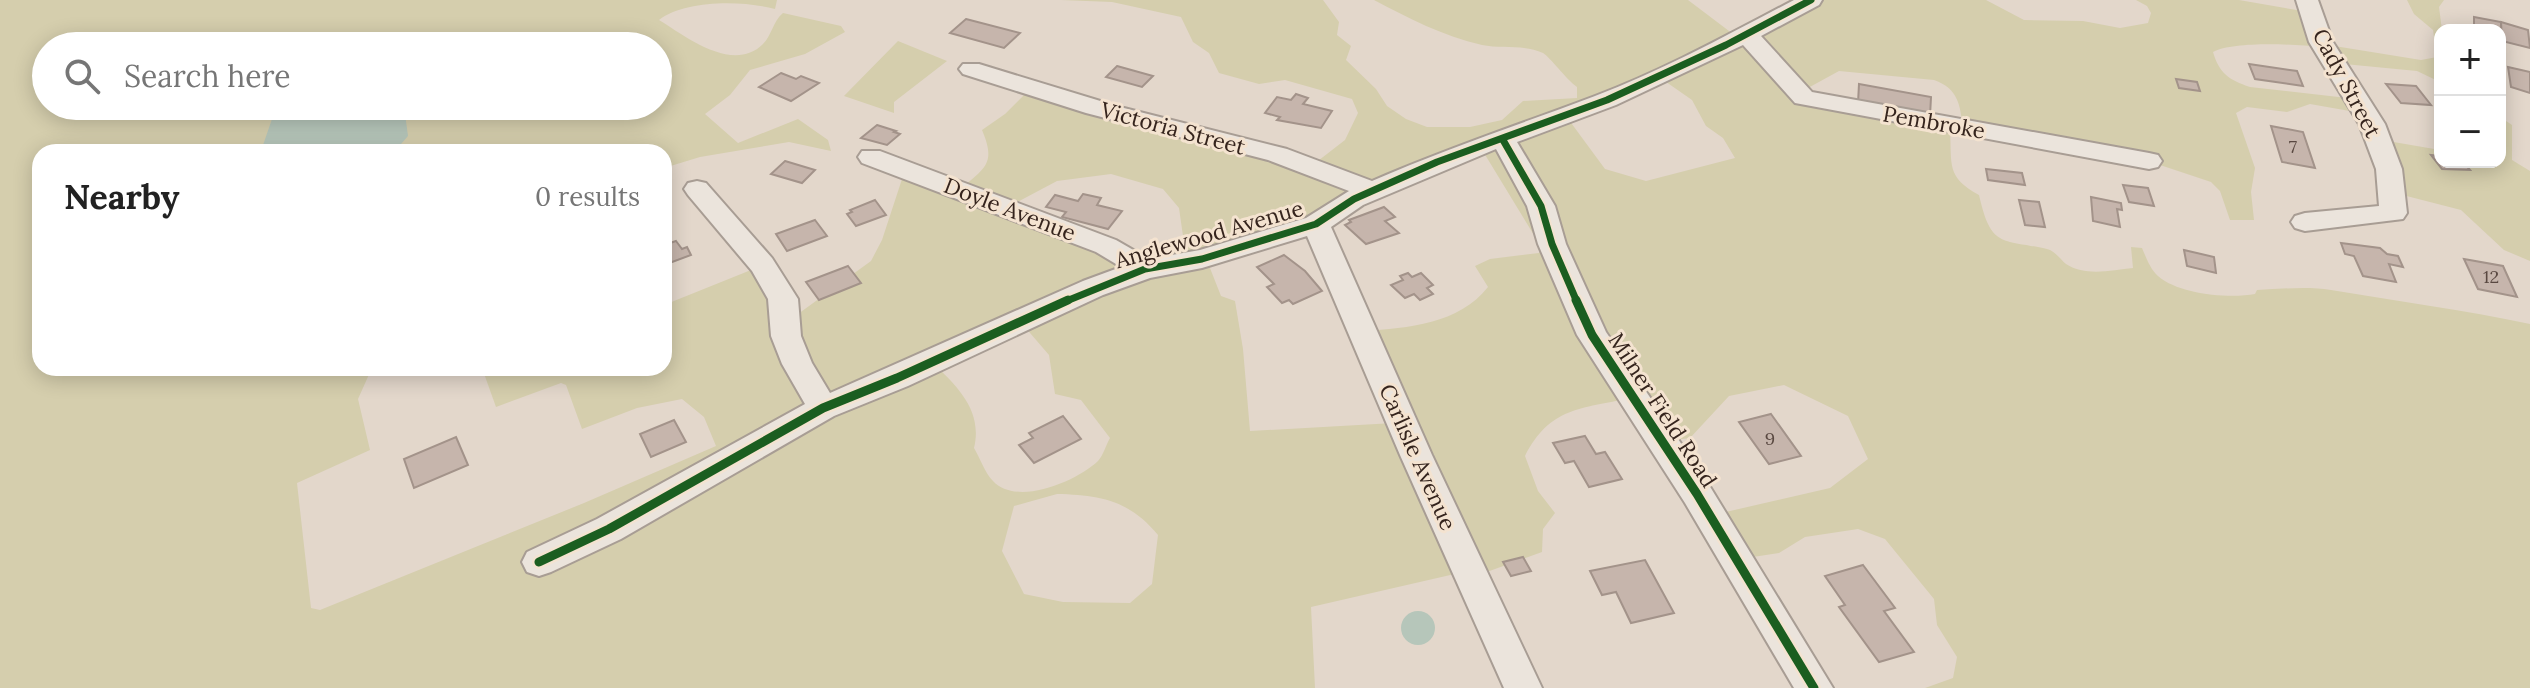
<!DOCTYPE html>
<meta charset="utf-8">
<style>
body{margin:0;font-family:Lora,serif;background:#f6f6f6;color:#222}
.controls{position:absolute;right:24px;top:24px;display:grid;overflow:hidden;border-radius:16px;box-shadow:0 4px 20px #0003}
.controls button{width:72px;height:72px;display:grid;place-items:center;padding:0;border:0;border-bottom:2px solid #e0e0e0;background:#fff;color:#222;font:40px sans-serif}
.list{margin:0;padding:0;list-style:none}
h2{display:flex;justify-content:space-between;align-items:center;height:104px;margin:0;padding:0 32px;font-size:34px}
h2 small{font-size:26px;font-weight:400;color:#767676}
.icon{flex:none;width:44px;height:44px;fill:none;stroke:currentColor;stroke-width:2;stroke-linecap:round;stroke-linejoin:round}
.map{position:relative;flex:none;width:2530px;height:688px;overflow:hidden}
.search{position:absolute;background:#fff;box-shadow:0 4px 20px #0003;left:32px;top:32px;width:640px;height:88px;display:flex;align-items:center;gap:20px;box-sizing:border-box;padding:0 28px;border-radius:44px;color:#767676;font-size:30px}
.panel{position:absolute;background:#fff;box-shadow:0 4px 20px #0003;left:32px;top:144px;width:640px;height:232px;border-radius:24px}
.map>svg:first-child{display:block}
.green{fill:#d5cead;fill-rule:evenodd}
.water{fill:#b6c6ba}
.building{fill:#c6b5ac;stroke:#a3938a;stroke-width:2}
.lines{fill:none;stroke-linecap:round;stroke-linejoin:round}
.minor-casing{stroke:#a89d94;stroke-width:4}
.minor{fill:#ebe4dc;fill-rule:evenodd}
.cycleway-far1-casing{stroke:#f4e3d0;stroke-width:11}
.cycleway-casing{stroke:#f4e3d0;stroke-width:14}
.cycleway-far1{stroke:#1b5e20;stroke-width:7}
.cycleway{stroke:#1b5e20;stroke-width:9}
.labels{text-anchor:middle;stroke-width:6;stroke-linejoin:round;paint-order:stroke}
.number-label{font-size:18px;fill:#594841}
.street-label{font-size:22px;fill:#35241d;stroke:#f4e3d0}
</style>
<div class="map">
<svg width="2530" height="688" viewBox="0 0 2530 688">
<rect width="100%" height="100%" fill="#e3d7cb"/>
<!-- green -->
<g class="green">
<path d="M0,0H777L775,9C741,0 685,0 659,20C685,36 733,74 763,44C772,35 773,21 783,13L841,26L845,32L805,54L750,70L730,95L705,114L738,143L798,119L828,140L831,151L789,142L700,157L664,168V152H387L390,106H658V46H46V106H287L267,152H40V368H375L371,370L358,399L370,450L297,483L311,608L320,610L584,503L716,446L704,417L682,399L637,408L582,429L566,385L561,383L496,407L482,368H664V305L756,268L787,322L871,261L882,240L904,173L958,191C984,168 997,165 982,130L1005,114L1029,90L1314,164L1345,140L1358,113L1352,99L1285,80L1259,84L1219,73L1209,53L1193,42L1181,17L1112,2L1061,0H1323L1339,22L1337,35L1351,46L1346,60L1376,89L1387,106L1406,119L1427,127H1470L1502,120L1523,101L1577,98V87C1566,79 1550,57 1543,53C1524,44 1501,49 1482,45C1443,36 1408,18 1374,0H1688L1733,34L1807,0H1986L2024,20L2083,21L2120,28L2148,23L2151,13L2147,6L2136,0H2239L2308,12L2322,44L2421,60L2437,57L2433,30L2414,14L2407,0H2444L2439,7L2442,30L2440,82L2417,71L2334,63L2319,47C2294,44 2233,41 2213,52C2219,73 2229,80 2250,87L2356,99L2361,113L2310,104L2287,112L2247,107L2236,113L2255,168L2251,192L2254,220H2230L2220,191L2211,182L2151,162L1963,129C1960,105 1959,89 1934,80L1839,71L1797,94L1950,130C1952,165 1946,177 1979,195C1991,248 2001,239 2047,249C2055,251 2060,259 2066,264C2086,277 2112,270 2133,268L2131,247L2142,248C2146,257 2150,269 2158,276C2178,294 2229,299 2255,294L2257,290C2281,289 2307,286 2331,290C2397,301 2464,310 2530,324V688H1925L1953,678L1957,657L1937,625L1934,599L1885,539L1858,529L1805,537L1779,553L1733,560L1704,517L1830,488L1868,459L1848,416L1784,385L1729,396L1690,438L1659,442L1630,398C1581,409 1550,407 1525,456L1538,491L1555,513L1543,529L1542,552L1473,577L1459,573L1311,607L1315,688H0ZM1659,77L1692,100L1706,126L1723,138L1735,158L1646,181L1605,169L1566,116ZM1484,153L1540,245L1539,253L1490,259L1475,266L1488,287C1459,324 1408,328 1364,331L1394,423L1250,431L1243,349L1235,301L1221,296L1206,258L1310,224ZM1111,174L1163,189L1179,208L1183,236L1141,260L1006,208L1057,181ZM1018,319L1049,355L1055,394L1081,400L1110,438C1106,445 1103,456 1098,461C1077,481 1017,507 993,481C985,473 980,458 974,448C983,411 958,387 933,363ZM1057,494C1100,495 1129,500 1158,535L1152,584L1130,603L1063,602L1024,594L1002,551L1014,506Z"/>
<path d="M898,41L947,61L894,102V113L844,96Z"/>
<path d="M2500,117L2512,125V160L2530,171V261L2504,250L2461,210L2391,192L2382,140L2440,150V162H2500Z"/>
</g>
<!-- water -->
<g class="water">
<path d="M286,106H404L408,136L394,152H266L262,148L273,116Z"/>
<circle cx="1418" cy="628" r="17"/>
</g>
<!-- building -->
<g class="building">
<path d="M2474,17L2501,22L2502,41L2500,30H2474Z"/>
<path d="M966,19L1020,33L1004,48L950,33Z"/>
<path d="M2501,22L2528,30L2530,48L2502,41Z"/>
<path d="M2249,64L2297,71L2303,86L2255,79Z"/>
<path d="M1117,66L1153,76L1142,87L1106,77Z"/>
<path d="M2508,67L2530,72V93L2511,87Z"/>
<path d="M781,73L796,79L801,76L819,83L791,101L759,87Z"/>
<path d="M2176,79L2197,82L2200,91L2179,88Z"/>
<path d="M1859,84L1931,97L1930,116L1858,103Z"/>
<path d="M2386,84L2416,86L2431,105L2401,103Z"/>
<path d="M1296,94L1308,98L1303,104L1332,111L1321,128L1277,120L1280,117L1265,113L1277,97L1291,100Z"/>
<path d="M877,125L896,131L894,132L900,134L887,145L861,138Z"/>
<path d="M2271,126L2303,132L2315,168L2282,162Z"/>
<path d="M2431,155L2440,156V162H2463L2470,170L2442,169Z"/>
<path d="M785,161L815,170L802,183L771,174Z"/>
<path d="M1986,169L2022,173L2025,185L1988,180Z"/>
<path d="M2123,185L2148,188L2154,206L2129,202Z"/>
<path d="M1083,194L1101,198L1097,205L1122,211L1108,229L1062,217L1066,212L1046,207L1055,195L1078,201Z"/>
<path d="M2091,197L2121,203L2122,210L2117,209L2120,227L2093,221Z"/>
<path d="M875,200L886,215L856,226L847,214L852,212L850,210Z"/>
<path d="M2019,200L2039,202L2045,227L2025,225Z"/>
<path d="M1384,207L1395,217L1385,221L1399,233L1366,244L1345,225L1351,222L1349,220Z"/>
<path d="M815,220L827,236L787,251L776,234Z"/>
<path d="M676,241L682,249L687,247L691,255L664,265V245Z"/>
<path d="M2341,243L2380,248L2387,254L2398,256L2403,267L2389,264L2396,282L2363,276L2354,256L2345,254Z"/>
<path d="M2184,250L2214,257L2216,273L2187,266Z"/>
<path d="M1284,255L1305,271L1322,291L1293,304L1289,300L1282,303L1267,287L1274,284L1257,267Z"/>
<path d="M2464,259L2503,266L2517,297L2478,289Z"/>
<path d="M848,266L861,283L819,300L806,282Z"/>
<path d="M1408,273L1412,277L1421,273L1433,285L1427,288L1433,294L1420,300L1414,294L1405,298L1391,285L1403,280L1400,276Z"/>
<path d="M1771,414L1801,456L1769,464L1739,422Z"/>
<path d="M1063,416L1081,439L1034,463L1019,445L1033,438L1029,433Z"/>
<path d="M674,420L686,442L651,457L640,434Z"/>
<path d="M1585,436L1596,454L1605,452L1622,479L1589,487L1574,461L1565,463L1553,443Z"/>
<path d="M456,437L468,465L414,488L404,459Z"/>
<path d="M1523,557L1531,571L1511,576L1503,562Z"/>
<path d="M1645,560L1674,613L1631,623L1616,592L1602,595L1590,571Z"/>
<path d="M1863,565L1895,608L1884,611L1914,652L1879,662L1839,607L1845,605L1825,576Z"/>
</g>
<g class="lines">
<!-- minor casing -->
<g class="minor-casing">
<g id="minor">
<path d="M1794,0H1822L1819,5L1761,36L1812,92L2149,153L2158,155L2162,161L2158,167L2149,169L1795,103L1743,45L1616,105L1517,142L1555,206L1566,244L1606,332L1709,485L1833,688H1794L1685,503L1577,335L1538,244L1527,206L1496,149L1363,205L1331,227L1432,455L1542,688H1504L1400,455L1307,236L1202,268L1150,278L1103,295L908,386L834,416L621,539L551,572L539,576L527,572L522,562L527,552L597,519L805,404L782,364L771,336L768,299L752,271L688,195L684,189L688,183L697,181L706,183L772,258L798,299L801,336L812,363L830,393L1083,281L1121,267L1096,252L862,163L858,157L862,151H880L1116,240L1149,259L1200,250L1306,218L1349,191L1268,160L1086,113L963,74L959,69L963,64H979L1120,107L1287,149L1372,181C1445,149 1521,124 1595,96C1664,70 1729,34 1794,0Z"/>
<path d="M2296,0H2318L2333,42L2385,124L2402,169L2407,213L2403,219L2305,231L2295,228L2291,222L2295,216L2305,213L2379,206L2376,169L2359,124L2309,42Z"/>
</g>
</g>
<!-- minor -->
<use href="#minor" class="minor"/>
<!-- cycleway-far1 casing -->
<g class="cycleway-far1-casing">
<g id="cycleway-far1">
<path d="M1503,140L1541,206L1552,244L1577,302"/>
<path d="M1064,302L1145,269L1202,259L1316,224L1354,199L1437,162L1607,100L1726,45L1811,0"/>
</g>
</g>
<!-- cycleway casing -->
<g class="cycleway-casing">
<g id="cycleway">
<path d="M1576,300L1592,335L1697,494L1814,688"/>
<path d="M539,562L609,529L823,408L897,378L1068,300"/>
</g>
</g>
<!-- cycleway-far1 -->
<use href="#cycleway-far1" class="cycleway-far1"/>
<!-- cycleway -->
<use href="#cycleway" class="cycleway"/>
</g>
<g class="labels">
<!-- number labels -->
<g class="number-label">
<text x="2293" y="153">7</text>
<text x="2491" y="283">12</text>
<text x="1770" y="445">9</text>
</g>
<!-- street labels -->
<g class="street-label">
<text transform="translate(2347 83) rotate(62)" y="8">Cady Street</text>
<text transform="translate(1934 122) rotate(10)" y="8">Pembroke</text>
<text transform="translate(1173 128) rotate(15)" y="8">Victoria Street</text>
<text transform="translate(1010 209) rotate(21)" y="8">Doyle Avenue</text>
<text transform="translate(1209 234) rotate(-16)" y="8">Anglewood Avenue</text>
<text transform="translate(1663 410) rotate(57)" y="8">Milner Field Road</text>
<text transform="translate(1418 457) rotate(66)" y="8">Carlisle Avenue</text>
</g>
</g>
</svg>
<div class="controls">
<button>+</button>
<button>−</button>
</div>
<div class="search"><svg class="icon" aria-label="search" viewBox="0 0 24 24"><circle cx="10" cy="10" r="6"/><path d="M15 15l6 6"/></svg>Search here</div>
<section class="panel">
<h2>Nearby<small>0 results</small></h2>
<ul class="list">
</ul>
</section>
</div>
